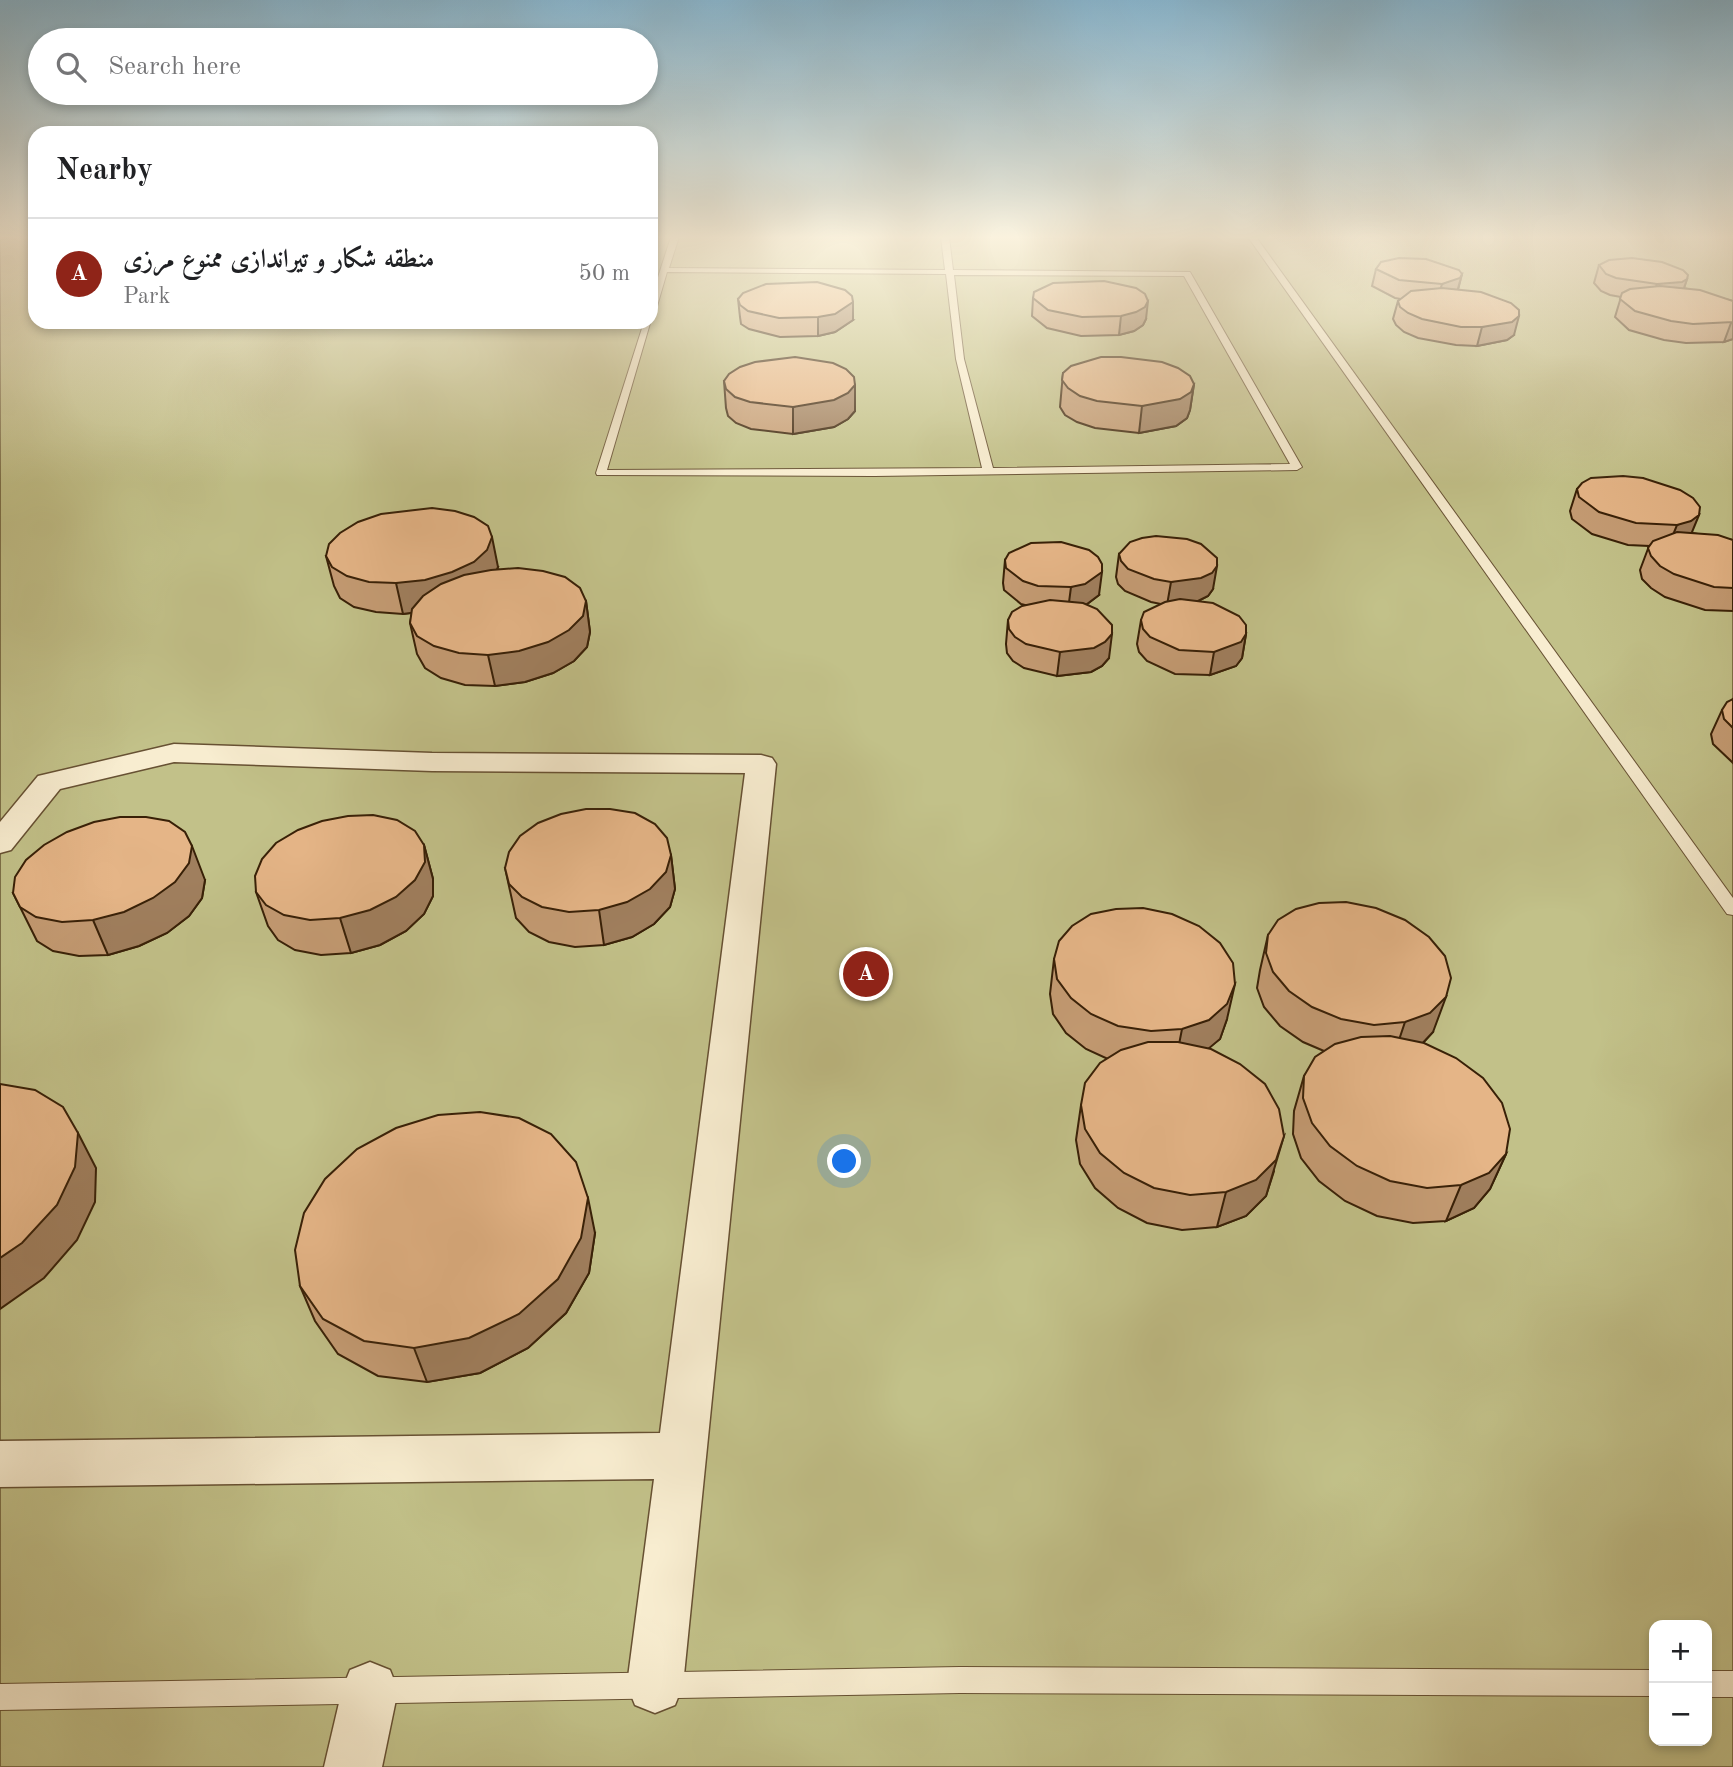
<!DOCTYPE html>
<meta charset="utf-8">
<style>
body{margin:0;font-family:"Old Standard TT",Amiri,serif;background:#f2f2f2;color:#202124}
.controls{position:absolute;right:21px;bottom:21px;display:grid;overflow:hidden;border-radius:14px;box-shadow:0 4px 10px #0003}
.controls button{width:63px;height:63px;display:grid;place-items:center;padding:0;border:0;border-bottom:2px solid #e0e0e0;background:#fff;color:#202124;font:35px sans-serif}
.you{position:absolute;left:845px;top:1162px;width:24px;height:24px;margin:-18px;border:5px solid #fff;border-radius:50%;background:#1a73e8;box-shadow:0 0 0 10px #1a73e833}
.badge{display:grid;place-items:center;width:46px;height:46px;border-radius:50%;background:#8f2418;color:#fff;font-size:23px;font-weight:700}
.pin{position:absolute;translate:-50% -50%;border:4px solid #fff;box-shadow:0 2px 7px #0006}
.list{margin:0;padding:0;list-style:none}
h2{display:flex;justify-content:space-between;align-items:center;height:91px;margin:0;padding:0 28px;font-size:30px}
h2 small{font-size:23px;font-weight:400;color:#757577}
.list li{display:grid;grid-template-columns:46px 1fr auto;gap:21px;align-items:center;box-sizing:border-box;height:112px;padding:0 28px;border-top:2px solid #e0e0e0}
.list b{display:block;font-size:26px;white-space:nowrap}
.list p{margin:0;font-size:23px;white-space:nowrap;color:#757577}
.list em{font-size:23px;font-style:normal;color:#757577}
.icon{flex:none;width:38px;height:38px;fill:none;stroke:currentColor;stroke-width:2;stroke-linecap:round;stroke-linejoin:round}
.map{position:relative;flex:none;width:1733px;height:1767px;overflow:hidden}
.search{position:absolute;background:#fff;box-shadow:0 4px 10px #0003;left:28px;top:28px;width:630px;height:77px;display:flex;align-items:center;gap:18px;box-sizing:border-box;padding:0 24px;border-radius:38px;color:#757577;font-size:26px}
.panel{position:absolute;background:#fff;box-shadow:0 4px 10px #0003;left:28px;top:126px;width:630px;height:203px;border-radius:21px}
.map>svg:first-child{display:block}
.green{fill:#c2c189;stroke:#7d7048;stroke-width:2;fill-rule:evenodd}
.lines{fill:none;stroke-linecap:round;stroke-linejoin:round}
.lane-casing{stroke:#675133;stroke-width:2}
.street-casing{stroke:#675133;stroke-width:3}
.lane{fill:#f8edd0;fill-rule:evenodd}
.street{fill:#f8edd0;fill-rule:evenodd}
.wall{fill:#c59c74;stroke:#382007;stroke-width:2}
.shaded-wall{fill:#a07f5e;stroke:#382007;stroke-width:2}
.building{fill:#e5b587;stroke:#382007;stroke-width:2}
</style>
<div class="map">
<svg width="1733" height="1767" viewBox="0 0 1733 1767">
<rect width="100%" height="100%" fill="#f4e3b6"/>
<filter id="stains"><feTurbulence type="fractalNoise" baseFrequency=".00286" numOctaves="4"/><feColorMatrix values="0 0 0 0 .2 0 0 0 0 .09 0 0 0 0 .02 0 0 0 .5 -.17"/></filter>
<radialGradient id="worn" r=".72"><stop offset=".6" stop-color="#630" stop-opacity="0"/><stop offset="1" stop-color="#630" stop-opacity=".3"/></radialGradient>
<!-- green -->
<path class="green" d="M0,237H35V322H651V237H1733V1767H0ZM1654,1625H1707V1741H1654Z"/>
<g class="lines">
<!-- lane casing -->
<g class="lane-casing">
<g id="lane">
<path d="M671,237H679L669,268L945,270L941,237H949L953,270L1190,272L1302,467L1297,470L874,476L597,475L596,473L644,322L651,320L607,470L982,468L956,359L946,274L667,272L655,313L651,316V299ZM954,275L1184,276L1290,464L993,468L964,359Z"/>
<path d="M1248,237H1256L1733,898V915L1727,914Z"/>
<path d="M960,1667L1654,1670V1696L960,1693L0,1710V1684Z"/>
<rect x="1707" y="1671" width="26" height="26"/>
</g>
</g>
<!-- street casing -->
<g class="street-casing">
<g id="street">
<path d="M174,744L432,753L761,755L772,758L776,764L683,1685L675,1705L655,1713L635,1705L627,1685L654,1479L0,1487V1441L660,1433L745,773L432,771L174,762L60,789L11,850L0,853V822L38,776Z"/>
<path d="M370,1662L390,1670L398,1690L382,1767H324L342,1690L350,1670Z"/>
</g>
</g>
<!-- lane -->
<use href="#lane" class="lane"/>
<!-- street -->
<use href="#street" class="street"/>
</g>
<!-- wall -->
<g class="wall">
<path d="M1038,237H1080L1045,238Z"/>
<path d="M1599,265L1687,279L1684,288L1733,301V339L1724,342L1686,343L1664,340L1629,330L1615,317L1621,297L1610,295L1601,291L1594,283Z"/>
<path d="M1376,269L1462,274L1458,290L1514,335L1507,340L1477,346L1456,345L1418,338L1404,332L1396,325L1393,319L1398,301L1401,299L1395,298L1372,286Z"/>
<path d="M1033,298L1146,319L1143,325L1134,331L1119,335L1081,336L1047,328L1032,316Z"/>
<path d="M738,299L853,320L835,332L818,336L780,337L749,329L741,324L740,317Z"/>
<path d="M1063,373L1194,384L1190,410L1187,418L1176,426L1139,433L1095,428L1077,422L1065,415L1060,407Z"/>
<path d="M724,381L855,385V411L848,419L834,427L793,434L751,429L736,423L728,416L726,408Z"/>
<path d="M1643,478L1692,533L1733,540V611L1705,610L1665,597L1651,588L1642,579L1640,570L1649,546L1628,545L1592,534L1572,519L1570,511L1577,489Z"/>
<path d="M1119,554L1213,589L1208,596L1198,601L1246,634L1242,658L1236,666L1210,675L1175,674L1147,661L1139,652L1137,644L1141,620L1161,604L1151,602L1125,591L1118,584L1116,577Z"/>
<path d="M326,556L498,567L497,569L586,601L590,632L587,647L574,661L553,673L525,682L495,686L465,685L441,678L425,668L417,654L410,623L412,613L403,614L376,612L354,607L340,598L334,586Z"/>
<path d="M1005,560L1099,595L1086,605L1109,658L1102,666L1091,672L1057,676L1024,668L1013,661L1007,653L1006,644L1008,620L1025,605L1021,604L1004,590L1003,583Z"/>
<path d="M1733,699V763L1713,744L1711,734L1722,710Z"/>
<path d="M424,845L433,879V896L424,914L406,931L380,945L351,953L321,955L295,950L278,940L268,926L256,892Z"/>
<path d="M671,855L675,889L670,907L654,924L632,937L604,945L575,947L549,942L529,932L516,918L505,868Z"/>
<path d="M205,880L202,898L189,916L167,933L139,946L108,955L79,956L53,951L37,941L13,893Z"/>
<path d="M1268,935L1433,1032L1423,1043L1506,1154L1490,1189L1474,1208L1446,1221L1413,1223L1377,1216L1345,1201L1319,1181L1301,1158L1293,1134L1294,1111L1304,1076L1324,1051L1303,1042L1280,1026L1264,1007L1257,988L1260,970Z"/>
<path d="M1054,959L1227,1019L1220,1039L1208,1048L1274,1171L1266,1196L1246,1216L1217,1227L1182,1230L1147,1223L1118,1208L1095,1188L1080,1164L1076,1140L1081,1105L1108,1059L1086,1049L1066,1033L1053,1014L1050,994Z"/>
<path d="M595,1233L589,1273L566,1313L528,1348L480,1373L427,1382L378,1376L338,1354L315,1321L300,1286Z"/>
</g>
<!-- shaded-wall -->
<g class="shaded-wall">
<path d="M1462,274L1457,292L1437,301L1442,284Z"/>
<path d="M1687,279L1681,297L1651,302L1657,284Z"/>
<path d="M1148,301L1146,319L1143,325L1134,331L1119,335L1121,316Z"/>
<path d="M853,302V320L835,332L818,336V317Z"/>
<path d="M1519,316L1514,335L1507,340L1477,346L1482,327Z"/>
<path d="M1733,322V339L1724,342L1731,323Z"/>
<path d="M1194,384L1190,410L1187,418L1176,426L1139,433L1142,406Z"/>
<path d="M855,385V411L848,419L834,427L793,434V407Z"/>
<path d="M1699,515L1690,537L1668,547L1677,525Z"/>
<path d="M492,537L498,567L493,579L432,610L403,614L396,583Z"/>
<path d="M1217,566L1213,589L1208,596L1198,601L1167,605L1171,582Z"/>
<path d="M1102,572L1099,595L1083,607L1068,610L1071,587Z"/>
<path d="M586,601L590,632L587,647L574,661L553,673L525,682L495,686L488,655Z"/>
<path d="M1112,634L1109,658L1102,666L1091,672L1057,676L1060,652Z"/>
<path d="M1246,634L1242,658L1236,666L1210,675L1214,652Z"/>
<path d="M424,845L433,879V896L424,914L406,931L380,945L351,953L340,918Z"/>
<path d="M192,846L205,880L202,898L189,916L167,933L139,946L108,955L93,920Z"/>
<path d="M671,855L675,889L670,907L654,924L632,937L604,945L599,910Z"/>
<path d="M1235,984L1227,1019L1220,1039L1201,1055L1175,1065L1182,1029Z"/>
<path d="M1446,997L1433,1032L1418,1048L1393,1058L1405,1022Z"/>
<path d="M78,1133L96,1168L95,1202L77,1240L44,1278L0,1309V1258Z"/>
<path d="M1284,1136L1266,1196L1246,1216L1217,1227L1226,1192Z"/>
<path d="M1506,1154L1490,1189L1474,1208L1446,1221L1461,1185Z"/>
<path d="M588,1198L595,1233L589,1273L566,1313L528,1348L480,1373L427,1382L414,1348Z"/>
</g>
<!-- building -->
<g class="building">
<path d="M1399,258L1426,259L1459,270L1462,274L1460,278L1442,284L1399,280L1376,269L1381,262Z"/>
<path d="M1632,258L1662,262L1683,270L1688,275L1687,279L1682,282L1657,284L1616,278L1606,274L1599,265L1609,260Z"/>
<path d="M1104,281L1136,288L1145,294L1148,301L1145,307L1136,312L1121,316L1082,317L1048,310L1033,298L1034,292L1053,283Z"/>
<path d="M817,282L845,290L852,296L853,302L835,314L818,317L779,318L748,311L740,305L738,299L743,293L766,284Z"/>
<path d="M1660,286L1700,290L1733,301V322L1693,324L1671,321L1635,311L1620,299L1622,293L1630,289Z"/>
<path d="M1442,288L1481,292L1511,303L1519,310V316L1512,322L1482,327H1461L1422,319L1408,313L1400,307L1398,301L1411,291Z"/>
<path d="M795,357L833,363L846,369L854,377L855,385L848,393L834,400L793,407L750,402L735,397L726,389L724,381L729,374L740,367L755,362Z"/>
<path d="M1101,357H1121L1162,362L1178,368L1190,376L1194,384L1191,392L1180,399L1142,406L1097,401L1080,396L1068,388L1062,380L1063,373L1071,366Z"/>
<path d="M1623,476L1643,478L1680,490L1693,498L1700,507L1699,515L1691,521L1677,525L1636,523L1599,512L1579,497L1577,489L1582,483L1591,478Z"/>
<path d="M432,508L455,511L474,517L488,526L492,537L487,550L474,562L452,572L425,580L396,583L369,582L347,576L332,567L326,556L329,544L340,533L358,522L381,514Z"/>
<path d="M1677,532L1718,535L1733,540V588L1714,587L1674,574L1660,566L1651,556L1648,548L1653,541Z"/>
<path d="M1156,536L1187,539L1201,544L1217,558V566L1212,573L1201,578L1171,582L1154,579L1128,569L1121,561L1119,554L1130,542L1142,538Z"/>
<path d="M1061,542L1089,550L1098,557L1102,564V572L1085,584L1071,587L1038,586L1023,581L1006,568L1005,560L1009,553L1031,543Z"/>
<path d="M518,568L543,571L565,577L580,588L586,601L583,616L569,630L548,642L519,651L488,655L459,653L434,646L417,636L410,623L412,609L423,596L441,584L464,575L491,570Z"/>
<path d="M1180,599L1213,603L1239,616L1246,625V634L1241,642L1214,652L1179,650L1150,637L1143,629L1141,620L1144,612L1165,602Z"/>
<path d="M1050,600L1083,603L1097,609L1112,625V634L1105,642L1094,648L1060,652L1026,644L1015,637L1009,629L1008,620L1012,612L1022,606Z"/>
<path d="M1733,699V728L1724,719L1722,710L1727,702Z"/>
<path d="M586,809H610L635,813L655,824L667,838L671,855L666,872L650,889L627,902L599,910L569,912L542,907L522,897L509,884L505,868L509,852L520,836L538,823L561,814Z"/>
<path d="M373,815L397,820L415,831L424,845L425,862L415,880L396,897L370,910L340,918L310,920L284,915L266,905L256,892L255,876L262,859L276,843L298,830L322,821L348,816Z"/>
<path d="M120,817H146L169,821L185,832L192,846L189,863L175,882L153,898L124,912L93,920L62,922L36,917L20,907L13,893L15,877L26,860L44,845L67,832L94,822Z"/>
<path d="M1346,902L1376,908L1405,920L1429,937L1445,956L1451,978L1446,997L1430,1013L1405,1022L1374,1025L1341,1019L1312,1007L1289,991L1273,972L1266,953L1268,935L1278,920L1296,909L1319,903Z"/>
<path d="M1143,908L1172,914L1199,926L1220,943L1233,963L1235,984L1227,1004L1209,1020L1182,1029L1151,1031L1118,1026L1091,1014L1071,998L1057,979L1054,959L1059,941L1072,926L1091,914L1116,909Z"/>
<path d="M1390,1036L1424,1043L1456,1058L1483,1078L1502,1103L1510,1129L1506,1154L1489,1173L1461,1185L1427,1188L1390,1181L1357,1166L1330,1146L1312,1123L1303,1098L1304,1076L1315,1057L1335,1044L1361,1037Z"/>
<path d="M1148,1042H1178L1211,1049L1240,1064L1265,1084L1279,1109L1284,1136L1276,1160L1256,1180L1226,1192L1190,1195L1154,1188L1124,1173L1100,1153L1085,1129L1081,1105L1085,1083L1100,1063L1121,1050Z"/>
<path d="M0,1084L35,1090L63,1107L78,1133L75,1167L57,1205L22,1243L0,1258Z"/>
<path d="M480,1112L519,1118L551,1134L576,1162L588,1198L581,1238L558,1279L519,1314L469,1338L414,1348L364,1341L323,1319L300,1286L295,1250L304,1213L325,1179L357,1149L396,1128L438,1115Z"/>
</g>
<!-- sky -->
<linearGradient id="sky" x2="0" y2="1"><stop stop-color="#89b8d2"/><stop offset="0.49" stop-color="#faf2de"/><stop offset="1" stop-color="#faf2de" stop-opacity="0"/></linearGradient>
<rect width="1733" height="484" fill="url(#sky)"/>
<rect width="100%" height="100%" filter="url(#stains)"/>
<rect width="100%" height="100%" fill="url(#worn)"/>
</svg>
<div class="controls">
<button>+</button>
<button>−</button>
</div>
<div class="you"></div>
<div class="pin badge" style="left:866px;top:974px">A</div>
<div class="search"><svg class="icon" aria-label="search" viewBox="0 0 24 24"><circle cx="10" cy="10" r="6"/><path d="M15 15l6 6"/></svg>Search here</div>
<section class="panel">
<h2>Nearby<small></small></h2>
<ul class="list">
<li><span class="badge">A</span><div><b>منطقه شکار و تیراندازی ممنوع مرزی</b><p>Park</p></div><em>50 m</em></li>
</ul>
</section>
</div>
